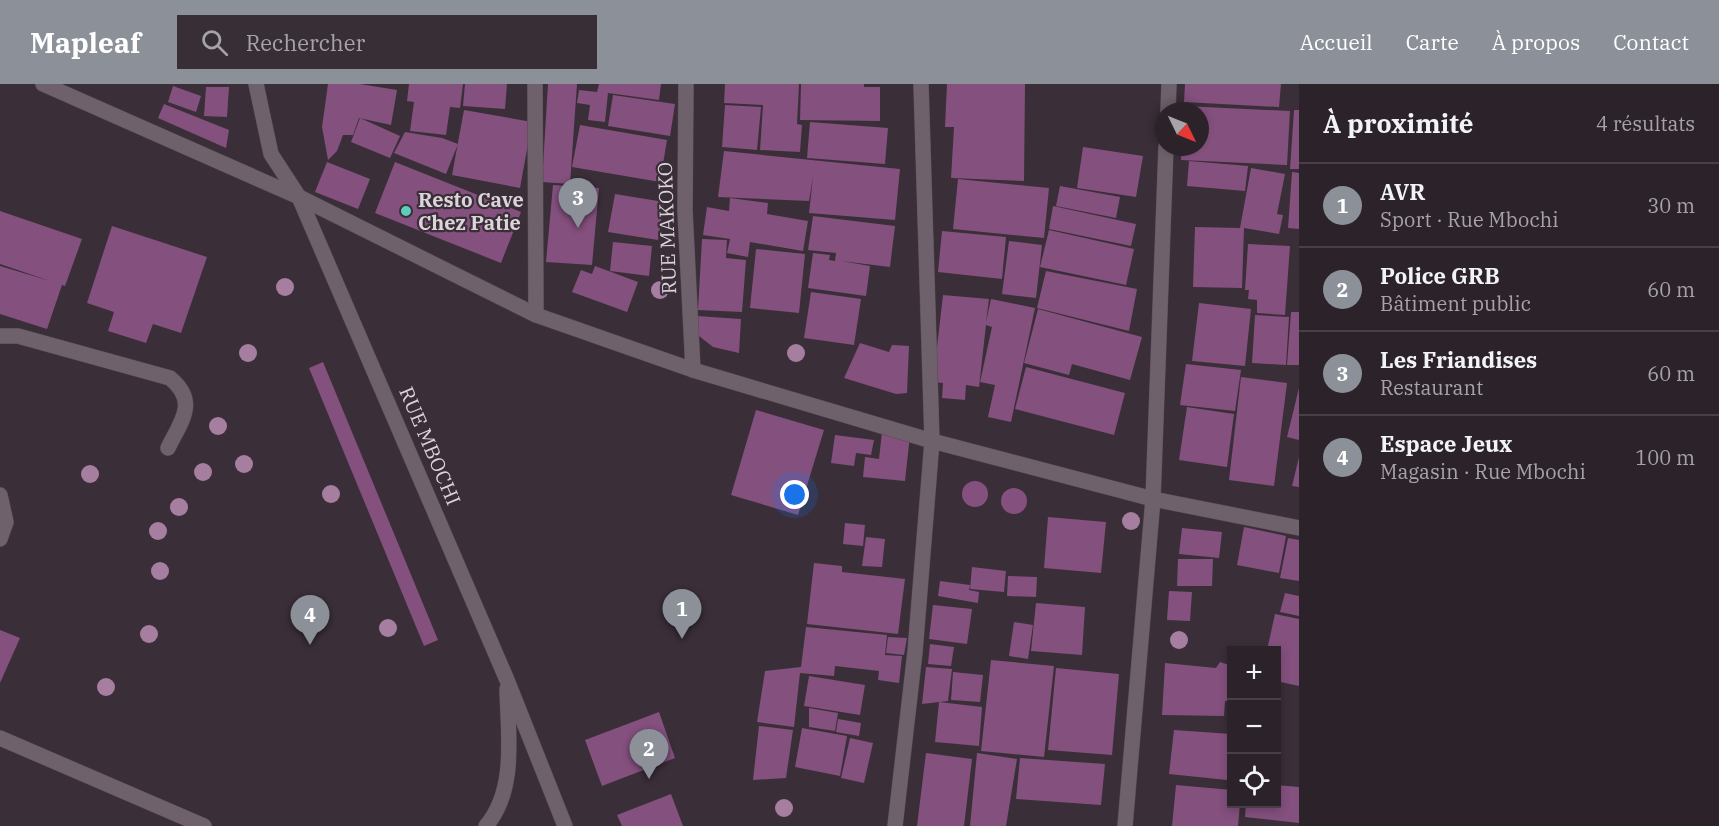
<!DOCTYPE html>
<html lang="fr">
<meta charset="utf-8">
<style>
body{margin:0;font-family:"IBM Plex Serif",serif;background:#382f36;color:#f1f3f6}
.controls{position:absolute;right:18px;bottom:18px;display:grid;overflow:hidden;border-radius:0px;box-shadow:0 3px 9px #0003}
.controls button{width:54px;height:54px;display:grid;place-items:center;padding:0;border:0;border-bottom:2px solid #483f47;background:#2c222a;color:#f1f3f6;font:30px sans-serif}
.compass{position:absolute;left:1155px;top:18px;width:54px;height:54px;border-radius:50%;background:#2c222a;box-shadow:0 3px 9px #0003;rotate:133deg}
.you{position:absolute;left:795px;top:411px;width:21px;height:21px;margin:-15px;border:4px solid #fff;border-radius:50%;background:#1a73e8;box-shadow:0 0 0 9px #1a73e833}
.badge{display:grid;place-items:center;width:39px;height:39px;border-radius:50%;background:#8c9099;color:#fff;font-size:20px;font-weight:700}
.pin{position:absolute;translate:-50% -50px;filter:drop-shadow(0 2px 3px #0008)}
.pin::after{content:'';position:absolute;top:32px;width:21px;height:18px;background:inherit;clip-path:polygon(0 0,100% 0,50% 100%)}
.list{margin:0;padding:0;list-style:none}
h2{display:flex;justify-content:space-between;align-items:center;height:78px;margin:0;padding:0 24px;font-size:26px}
h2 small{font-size:20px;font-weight:400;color:#a6a4a8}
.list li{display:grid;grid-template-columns:39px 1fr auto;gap:18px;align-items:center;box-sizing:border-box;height:84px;padding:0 24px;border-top:2px solid #483f47}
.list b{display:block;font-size:22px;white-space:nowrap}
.list p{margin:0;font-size:20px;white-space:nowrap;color:#a6a4a8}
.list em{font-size:20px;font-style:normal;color:#a6a4a8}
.icon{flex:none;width:33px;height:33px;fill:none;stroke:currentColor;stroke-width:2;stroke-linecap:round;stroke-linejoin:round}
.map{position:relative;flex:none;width:1299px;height:742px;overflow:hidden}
header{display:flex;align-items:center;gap:36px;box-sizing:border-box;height:84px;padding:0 30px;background:#8c9099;color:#fff}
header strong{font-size:28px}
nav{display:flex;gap:33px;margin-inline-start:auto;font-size:21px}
.search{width:420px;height:54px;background:#382f36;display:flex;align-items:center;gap:15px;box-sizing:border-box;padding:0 21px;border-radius:0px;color:#a6a4a8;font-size:22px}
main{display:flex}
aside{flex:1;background:#2c222a}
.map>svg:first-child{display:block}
.building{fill:#84507e}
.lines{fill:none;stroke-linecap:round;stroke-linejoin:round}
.service-casing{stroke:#554b54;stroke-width:16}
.minor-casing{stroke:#554b54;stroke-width:16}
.secondary-casing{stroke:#554b54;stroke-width:16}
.service{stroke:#6f616c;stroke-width:15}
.minor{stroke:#6f616c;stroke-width:15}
.secondary{stroke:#6f616c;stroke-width:15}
.tree{fill:#a67ea0}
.poi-dot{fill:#5bcebc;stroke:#3a2e38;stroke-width:2}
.labels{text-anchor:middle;stroke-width:4.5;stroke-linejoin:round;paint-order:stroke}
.poi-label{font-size:20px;font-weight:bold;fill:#dcd4db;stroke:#3a2e38;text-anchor:start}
.street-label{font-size:20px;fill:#dcd4db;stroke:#3a2e38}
</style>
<header>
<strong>Mapleaf</strong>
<div class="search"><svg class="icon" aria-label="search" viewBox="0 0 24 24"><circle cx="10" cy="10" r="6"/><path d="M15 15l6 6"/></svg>Rechercher</div>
<nav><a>Accueil</a><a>Carte</a><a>À propos</a><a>Contact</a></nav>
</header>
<main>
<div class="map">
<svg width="1299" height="742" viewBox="0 0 1299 742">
<rect width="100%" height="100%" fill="#3a2e38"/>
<!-- building -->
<g class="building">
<path d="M328,0H360L397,6L391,41L359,34L353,51H343L337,67L328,76L322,43Z"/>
<path d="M409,0H463L460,24L450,23L446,51L410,47L414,18L407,17Z"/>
<path d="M465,0H507L505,25L463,22Z"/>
<path d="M548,0H577L570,100L542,98Z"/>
<path d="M599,0H661L659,16L608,9L605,38L588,36L590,21L577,19L579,6L597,8Z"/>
<path d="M725,0H799L797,40L802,41L800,68L760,66L763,21L724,19Z"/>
<path d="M801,0H864V3H880V37L800,36Z"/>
<path d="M947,0H1025L1024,97L951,94L954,43H945Z"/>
<path d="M1185,0H1281L1279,23L1184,18Z"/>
<path d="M173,2L201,12L196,28L168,18Z"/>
<path d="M206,3H229L227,33L204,32Z"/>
<path d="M613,11L675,20L670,52L608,42Z"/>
<path d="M164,20L229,46L226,64L158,34Z"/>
<path d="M725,21L761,23L757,66L722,63Z"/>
<path d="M1184,22L1290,27L1287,81L1181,76L1182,63H1200V27H1184Z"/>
<path d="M464,26L532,38L520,104L452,91Z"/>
<path d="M1294,26H1299V85H1290Z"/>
<path d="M360,34L400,52L390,74L351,58Z"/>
<path d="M810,38L888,44L885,80L807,74Z"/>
<path d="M580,41L667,56L660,98L572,83Z"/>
<path d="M405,48L442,54L458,60L446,90L394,69Z"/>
<path d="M1083,63L1143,72L1136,113L1077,104Z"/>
<path d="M724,67L900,85L895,136L809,129L813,93L809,117L718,113Z"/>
<path d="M1189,77L1248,82L1245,107L1187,102Z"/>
<path d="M327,78L370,95L358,125L315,108Z"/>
<path d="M395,78L521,128L501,179L375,129Z"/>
<path d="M1251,84L1285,90L1277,130L1283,131L1279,150L1244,144L1242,204L1193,203L1195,143L1240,144Z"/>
<path d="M1292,88L1299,89V145L1288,144Z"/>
<path d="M958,95L1049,104L1044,154L953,145Z"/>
<path d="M553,101L599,104L592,181L546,178Z"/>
<path d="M1060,102L1120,113L1116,134L1056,122Z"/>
<path d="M615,110L664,118L658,156L608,148Z"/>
<path d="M730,114L768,119L767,130L808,137L803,167L750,158L748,173L727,169L730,155L703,151L707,123L729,127Z"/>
<path d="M1053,122L1136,140L1131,162L1049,145Z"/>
<path d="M0,127L82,155L65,202L62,201L47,245L0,230V182L50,197L0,180Z"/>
<path d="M813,132L895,142L890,183L841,177L870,182L866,212L808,204L813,169L830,171L829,176L835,177L836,169L808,166Z"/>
<path d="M112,142L207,173L181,249L153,240L146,259L108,247L114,228L87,219Z"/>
<path d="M1049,146L1134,165L1126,201L1040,183Z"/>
<path d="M942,147L1006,153L1002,195L938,188Z"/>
<path d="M702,155L727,156L726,174L746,176L742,228L698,226Z"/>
<path d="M1009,157L1042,161L1036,214L1002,210Z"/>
<path d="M613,158L652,162L649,192L610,187Z"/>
<path d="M1248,160L1290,162L1285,231L1257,229V216L1248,215L1249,206H1245Z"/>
<path d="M756,165L805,170L799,229L750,224Z"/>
<path d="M595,182L638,198L627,228L572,208L581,186L592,190Z"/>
<path d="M1046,187L1137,205L1129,247L1037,224Z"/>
<path d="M811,208L861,215L854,261L804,254Z"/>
<path d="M943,211L989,215L986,238L991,215L1035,224L1011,338L988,333L995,301L980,298L992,243L986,241L979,303L966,301L965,316L942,314L943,299L933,298Z"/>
<path d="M1199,219L1251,225L1245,282L1192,277Z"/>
<path d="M1038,225L1142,253L1130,296L1072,280L1069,291L1024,279Z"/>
<path d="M1291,228H1299V281H1287Z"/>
<path d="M1255,231L1289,233L1286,281L1252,279Z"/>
<path d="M697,232L741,235L739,269L713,263L699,252Z"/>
<path d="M860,259L889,268L892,261L909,262L907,309L896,310L844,294Z"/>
<path d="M323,278L438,556L424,562L309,284Z"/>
<path d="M1186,280L1241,286L1235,327L1180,321Z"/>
<path d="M1026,283L1125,309L1114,351L1015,325Z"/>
<path d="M1241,293L1287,299L1274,402L1229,396Z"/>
<path d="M1299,304V356L1287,353Z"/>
<path d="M1187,323L1234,330L1227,383L1179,376Z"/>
<path d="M756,326L824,346L798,431L731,411Z"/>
<path d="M882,348L910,351L905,397L863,393L865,373L879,375Z"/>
<path d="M835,351L874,356L871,371L856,369L854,382L831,379Z"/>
<path d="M1299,373V403L1292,402Z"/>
<circle cx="975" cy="410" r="13"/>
<circle cx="1014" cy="417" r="13"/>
<path d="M1048,433L1106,438L1101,489L1044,484Z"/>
<path d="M845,439L865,441L863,462L843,460Z"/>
<path d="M1244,443L1286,452L1279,489L1237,481Z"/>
<path d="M1182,444L1222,448L1219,474L1179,470Z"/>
<path d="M866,453L885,455L882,483L862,482Z"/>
<path d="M1288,454L1299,456V497L1280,494Z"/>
<path d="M1178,475H1213L1212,502H1177Z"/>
<path d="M814,479L842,482V488L905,495L898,550L807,540Z"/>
<path d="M972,483L1006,487L1004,508L970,505Z"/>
<path d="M1008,492L1037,493L1036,513L1007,512Z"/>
<path d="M940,497L970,501L969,506L979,508L978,519L938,512Z"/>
<path d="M1169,507L1192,508L1190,537L1167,536Z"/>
<path d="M1285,509L1299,512V532L1280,528Z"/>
<path d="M1036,519L1085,523L1082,571L1031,567Z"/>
<path d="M933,521L972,525L967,560L929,555Z"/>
<path d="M1275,530L1299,535V602L1276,597V566H1267Z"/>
<path d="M1014,538L1033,541L1028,575L1009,572Z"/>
<path d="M806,543L887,551L885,571L902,572L899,599L878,596L879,587L835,582L834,592L800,589L794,643L757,638L765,587L801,583Z"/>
<path d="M0,546L20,554L0,599Z"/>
<path d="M888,553L907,554L904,571L886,569Z"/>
<path d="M930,560L954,563L951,582L928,580Z"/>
<path d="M991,576L1054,582L1044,673L981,667Z"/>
<path d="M1220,578L1232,582V617H1225L1224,632L1162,631L1165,579L1216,584Z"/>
<path d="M926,583L952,585L948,617L922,620Z"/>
<path d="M1056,584L1119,590L1112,671L1048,666Z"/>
<path d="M953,588L983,591L980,618L951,616Z"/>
<path d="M809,592L865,601L860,631L804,622Z"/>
<path d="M939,618L982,623L979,662L935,658Z"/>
<path d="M809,624L838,629L835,647L809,643Z"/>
<path d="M659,628L675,674L602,702L585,656Z"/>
<path d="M838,635L861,639L859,652L836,648Z"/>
<path d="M759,642L793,646L786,694L753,696Z"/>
<path d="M802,644L847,652L840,692L795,683Z"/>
<path d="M1174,646L1231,650L1227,696L1169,690Z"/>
<path d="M850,654L873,659L864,699L841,694Z"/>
<path d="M926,669L972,675L964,742H917Z"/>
<path d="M977,669L1017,675L1006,742H970Z"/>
<path d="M1020,674L1105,680L1101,721L1016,715Z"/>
<path d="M1176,701L1232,706V720H1240L1238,742H1172Z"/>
<path d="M1276,701L1299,703V739L1245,733L1246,720H1276Z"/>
<path d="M671,710L683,742H622L617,731Z"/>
</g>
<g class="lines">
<!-- service casing -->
<g class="service-casing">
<g id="service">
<path d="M0,252H18L170,294C199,318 181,337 168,364"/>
<path d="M0,411L6,438L0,455"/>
</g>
</g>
<!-- minor casing -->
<g class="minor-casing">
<g id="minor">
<path d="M43,0L299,113L536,231L693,286L932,357L1153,415L1299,444"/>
<path d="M535,0L536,231"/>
<path d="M686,0L685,127L693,286"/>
<path d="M1168,27L1169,0"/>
<path d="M895,742L915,568L932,357L921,0"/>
<path d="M1125,742L1153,415L1166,63"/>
</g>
</g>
<!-- secondary casing -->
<g class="secondary-casing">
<g id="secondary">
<path d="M256,0L271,70L299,113L507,596L565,742"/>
<path d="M0,654L204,742"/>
<path d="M486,742C517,706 508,649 507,605"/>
</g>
</g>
<!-- service -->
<use href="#service" class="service"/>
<!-- minor -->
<use href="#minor" class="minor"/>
<!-- secondary -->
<use href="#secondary" class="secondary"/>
</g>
<!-- trees -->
<g class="tree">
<circle cx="285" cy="203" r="9"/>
<circle cx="660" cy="206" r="9"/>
<circle cx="248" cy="269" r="9"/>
<circle cx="796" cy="269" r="9"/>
<circle cx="218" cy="342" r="9"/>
<circle cx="244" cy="380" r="9"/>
<circle cx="203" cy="388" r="9"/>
<circle cx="90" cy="390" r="9"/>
<circle cx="331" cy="410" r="9"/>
<circle cx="179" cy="423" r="9"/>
<circle cx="1131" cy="437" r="9"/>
<circle cx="158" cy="447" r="9"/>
<circle cx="160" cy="487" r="9"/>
<circle cx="388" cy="544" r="9"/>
<circle cx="149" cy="550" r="9"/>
<circle cx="1179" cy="556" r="9"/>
<circle cx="106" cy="603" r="9"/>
<circle cx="784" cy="724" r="9"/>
</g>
<!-- markers -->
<circle class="poi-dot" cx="406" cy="127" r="6"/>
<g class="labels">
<!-- poi labels -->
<g class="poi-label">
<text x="418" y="123">Resto Cave<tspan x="418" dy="23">Chez Patie</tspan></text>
</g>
<!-- street labels -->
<g class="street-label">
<text transform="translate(667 144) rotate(-92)" y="7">RUE MAKOKO</text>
<text transform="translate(430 362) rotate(67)" y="7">RUE MBOCHI</text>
</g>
</g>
</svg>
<div class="controls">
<button>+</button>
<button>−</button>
<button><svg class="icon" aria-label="locate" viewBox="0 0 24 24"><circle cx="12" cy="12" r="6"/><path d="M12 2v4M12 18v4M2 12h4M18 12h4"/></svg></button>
</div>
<svg class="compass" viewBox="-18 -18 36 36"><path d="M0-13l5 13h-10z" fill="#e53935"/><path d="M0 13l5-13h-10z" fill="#a6a4a8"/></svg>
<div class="you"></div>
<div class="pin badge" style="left:682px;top:555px">1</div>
<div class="pin badge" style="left:649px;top:695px">2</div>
<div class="pin badge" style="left:578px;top:144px">3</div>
<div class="pin badge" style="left:310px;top:561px">4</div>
</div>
<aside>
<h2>À proximité<small>4 résultats</small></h2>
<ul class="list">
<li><span class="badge">1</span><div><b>AVR</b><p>Sport · Rue Mbochi</p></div><em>30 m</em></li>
<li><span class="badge">2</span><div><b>Police GRB</b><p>Bâtiment public</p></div><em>60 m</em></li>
<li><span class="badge">3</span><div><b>Les Friandises</b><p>Restaurant</p></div><em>60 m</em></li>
<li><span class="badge">4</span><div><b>Espace Jeux</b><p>Magasin · Rue Mbochi</p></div><em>100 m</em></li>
</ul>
</aside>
</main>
